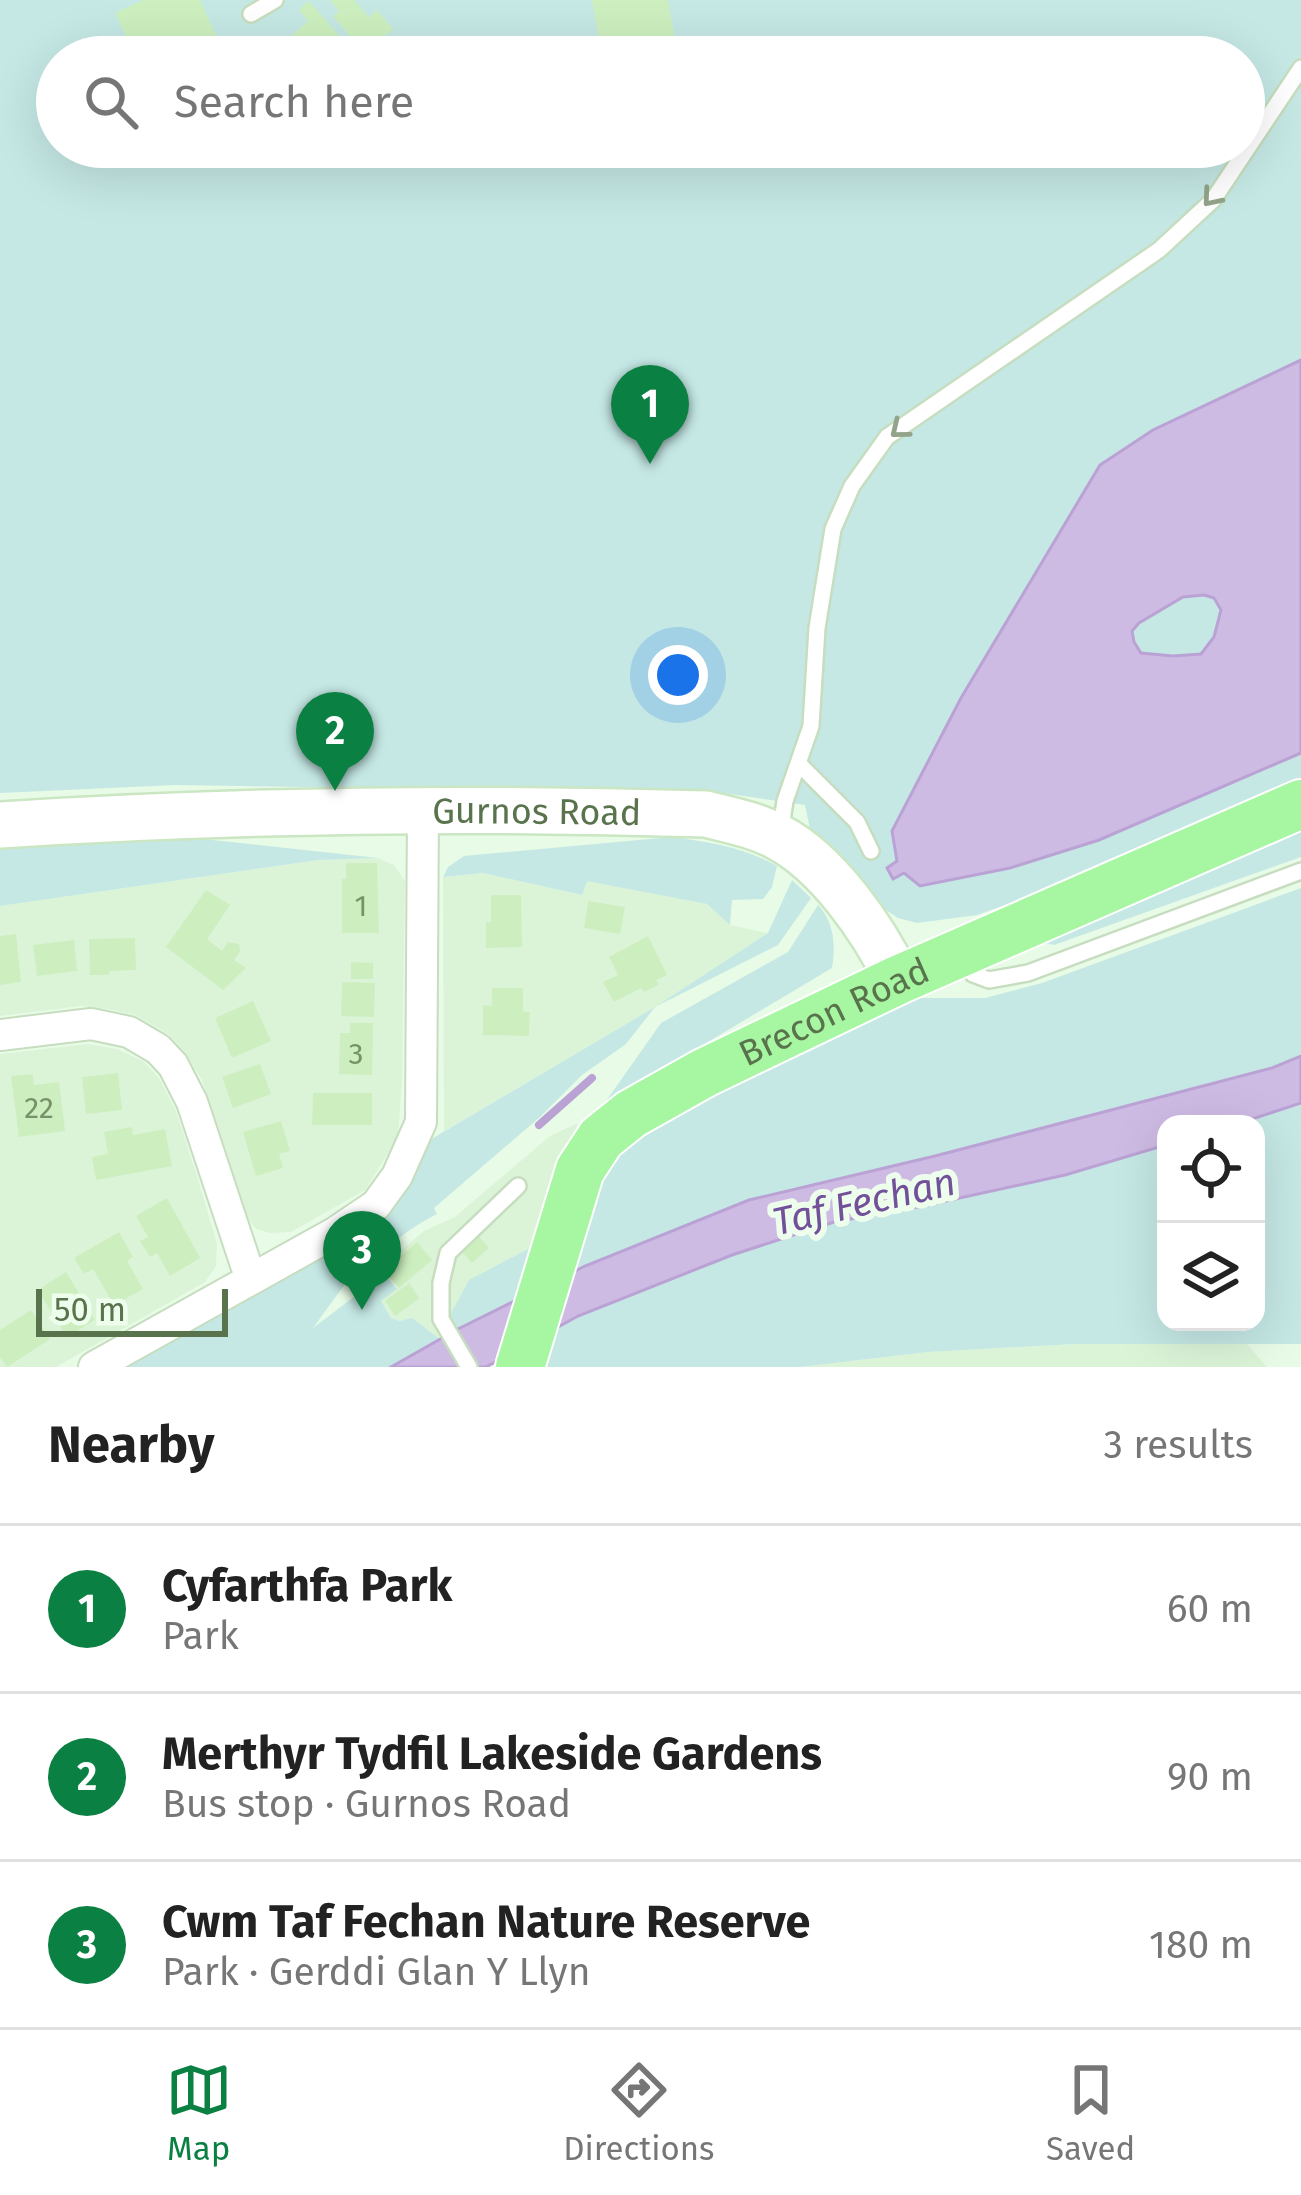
<!DOCTYPE html>
<meta charset="utf-8">
<style>
body{margin:0;font-family:"Fira Sans",sans-serif;background:#f6f6f6;color:#222}
.controls{position:absolute;right:36px;bottom:36px;display:grid;overflow:hidden;border-radius:24px;box-shadow:0 12px 48px #0002}
.controls button{width:108px;height:108px;display:grid;place-items:center;padding:0;border:0;border-bottom:3px solid #e0e0e0;background:#fff;color:#222;font:60px sans-serif}
.scale{position:absolute;left:36px;bottom:30px;width:192px;box-sizing:border-box;padding-left:12px;border:6px solid #59734c;border-top:0;font-size:33px;line-height:42px;white-space:nowrap;color:#59734c;-webkit-text-stroke:9px #eefeec;paint-order:stroke}
.you{position:absolute;left:678px;top:675px;width:42px;height:42px;margin:-30px;border:9px solid #fff;border-radius:50%;background:#1a73e8;box-shadow:0 0 0 18px #1a73e833}
.badge{display:grid;place-items:center;width:78px;height:78px;border-radius:50%;background:#0b8043;color:#fff;font-size:39px;font-weight:700}
.pin{position:absolute;translate:-50% -99px;filter:drop-shadow(0 3px 6px #0008)}
.pin::after{content:'';position:absolute;top:63px;width:42px;height:36px;background:inherit;clip-path:polygon(0 0,100% 0,50% 100%)}
.list{margin:0;padding:0;list-style:none}
h2{display:flex;justify-content:space-between;align-items:center;height:156px;margin:0;padding:0 48px;font-size:51px}
h2 small{font-size:39px;font-weight:400;color:#767676}
.list li{display:grid;grid-template-columns:78px 1fr auto;gap:36px;align-items:center;box-sizing:border-box;height:168px;padding:0 48px;border-top:3px solid #e0e0e0}
.list b{display:block;font-size:45px;white-space:nowrap}
.list p{margin:0;font-size:39px;white-space:nowrap;color:#767676}
.list em{font-size:39px;font-style:normal;color:#767676}
.icon{flex:none;width:66px;height:66px;fill:none;stroke:currentColor;stroke-width:2;stroke-linecap:round;stroke-linejoin:round}
.map{position:relative;flex:none;width:1301px;height:1367px;overflow:hidden}
.search{position:absolute;background:#fff;box-shadow:0 12px 48px #0002;left:36px;right:36px;top:36px;height:132px;display:flex;align-items:center;gap:30px;box-sizing:border-box;padding:0 42px;border-radius:66px;color:#767676;font-size:45px}
.sheet{height:660px;background:#fff}
nav{display:flex;justify-content:space-around;align-items:center;box-sizing:border-box;height:168px;border-top:3px solid #e0e0e0;background:#fff;font-size:33px;color:#767676}
nav a{display:grid;justify-items:center;gap:6px}
nav .on{color:#0b8043}
.map>svg:first-child{display:block}
.residential{fill:#dbf4d8}
.green{fill:#c5e8e5;fill-rule:evenodd}
.water{fill:#cebbe4;stroke:#baa2d5;stroke-width:3;fill-rule:evenodd}
.lines{fill:none;stroke-linecap:round;stroke-linejoin:round}
.stream{stroke:#baa2d5;stroke-width:8}
.building{fill:#cdefbf}
.lane-casing{stroke:#c6ddbf;stroke-width:20}
.street-casing{stroke:#c6ddbf;stroke-width:34}
.secondary-casing{stroke:#cae6c2;stroke-width:50}
.primary-casing{stroke:#fff;stroke-width:52}
.lane{stroke:#fff;stroke-width:15}
.street{stroke:#fff;stroke-width:30}
.secondary{stroke:#fff;stroke-width:45}
.primary{stroke:#a7f6a2;stroke-width:48}
.oneway{stroke:#93a48b}
.labels{text-anchor:middle;stroke-width:12;stroke-linejoin:round;paint-order:stroke}
.number-label{font-size:30px;fill:#769269}
.street-label{font-size:36px;fill:#59734c;stroke:#eefeec}
.water-label{font-size:39px;font-style:italic;fill:#73509a;stroke:#eefeec}
</style>
<div class="map">
<svg width="1301" height="1367" viewBox="0 0 1301 1367">
<rect width="100%" height="100%" fill="#e8fbe6"/>
<!-- residential -->
<g class="residential">
<path d="M378,858L394,865L405,881L402,1079L398,1138L365,1190L291,1232L270,1233L256,1229L245,1215L202,1080L184,1051L168,1034L135,1015L108,1009L81,1006L0,1016V906L319,860Z"/>
<path d="M483,873L581,895L586,880L707,904L730,925L768,933L655,1007L444,1131L443,877Z"/>
<path d="M88,1044L117,1049L143,1061L159,1078L176,1111L198,1179L217,1244L216,1266L205,1282L56,1367H0V1054Z"/>
<path d="M578,1123L534,1246L451,1315L458,1329L441,1340L413,1319L400,1321L391,1318L381,1301L397,1288L380,1268L424,1231L455,1217L550,1136Z"/>
<path d="M1246,1343L1267,1367H800L928,1352L1075,1344Z"/>
</g>
<!-- green -->
<g class="green">
<path d="M0,0H1301V780L1102,871L977,915L917,923L898,918L880,906L860,879L810,829L805,805L723,793L176,785L0,793ZM57,57H1244V147H57Z"/>
<path d="M1301,823V857L1054,945L1038,941Z"/>
<path d="M140,832L378,858L319,860L0,906V850L77,838Z"/>
<path d="M672,837C710,842 743,847 777,866L772,887L763,899L732,900L730,925L707,904L587,881L582,895L483,873L443,877L448,867L464,856Z"/>
<path d="M792,880L811,898L778,945L655,1007L626,1044L582,1075L540,1117L434,1208L437,1214C405,1230 369,1259 351,1290L345,1284L313,1328L359,1293L380,1268L397,1289L381,1301L391,1318L400,1321L412,1318L441,1340L457,1367H122L390,1208L416,1175L428,1141L655,1007L768,933Z"/>
<path d="M1301,888V1056L1273,1068L935,1156L749,1200L571,1273L599,1178L615,1153L649,1127L713,1092L914,998H985L1042,983Z"/>
<path d="M818,905C834,921 836,946 832,968L604,1104L661,1023L788,952Z"/>
<path d="M1301,1103V1344H1075L928,1352L800,1367H541L555,1329L577,1316L732,1255L834,1222L923,1206L1065,1175L1166,1145V1322H1256V1124H1237Z"/>
<path d="M534,1246L519,1299L458,1329L450,1315L469,1280Z"/>
</g>
<!-- water -->
<g class="water">
<path d="M1301,360V753L1099,840L1010,868L920,886L904,873L893,879L887,868L897,861L892,831L961,698L1100,465L1153,430ZM1204,595L1214,598L1221,610L1214,637L1201,654L1173,656L1141,653L1134,642L1132,631L1139,623L1183,597Z"/>
<path d="M1301,1056V1103L1237,1124H1166V1145L1065,1175L923,1206L834,1222L732,1255L578,1316L486,1367H391L458,1329L585,1266L749,1200L935,1156L1272,1068Z"/>
</g>
<g class="lines">
<!-- stream -->
<path class="stream" d="M539,1125L592,1078"/>
</g>
<!-- building -->
<g class="building">
<path d="M143,0H200L226,57H136L115,13Z"/>
<path d="M330,0H354L369,17L377,10L393,29L365,54L333,16L339,11Z"/>
<path d="M592,0H668L678,57H602Z"/>
<path d="M309,1L358,57H267L308,21L299,10Z"/>
<path d="M346,863H377L379,933H342V879H346Z"/>
<path d="M206,890L230,905L207,939L222,951L228,942L239,944L240,951L234,960L246,968L223,990L166,947Z"/>
<path d="M491,895H521L522,947L486,948V922H491Z"/>
<path d="M588,901L625,907L620,934L584,928Z"/>
<path d="M16,934L21,982L0,985V936Z"/>
<path d="M648,936L667,975L656,980L659,985L644,992L641,988L614,1002L603,982L618,975L609,957Z"/>
<path d="M135,938L136,970L109,971V975H90L89,939Z"/>
<path d="M74,940L77,971L37,976L33,945Z"/>
<path d="M351,962L373,963V979H351Z"/>
<path d="M342,982L375,983L374,1017L341,1016Z"/>
<path d="M492,988H523V1012H530L529,1036L483,1035V1005L492,1006Z"/>
<path d="M253,1001L271,1041L232,1058L215,1018Z"/>
<path d="M350,1023H373L372,1075L339,1074L340,1033H350Z"/>
<path d="M260,1064L271,1094L233,1108L222,1077Z"/>
<path d="M118,1073L122,1110L86,1114L82,1077Z"/>
<path d="M33,1074L34,1085L59,1082L65,1131L19,1137L11,1076Z"/>
<path d="M313,1093H372V1125H312Z"/>
<path d="M281,1121L290,1151L279,1154L283,1168L256,1176L243,1132Z"/>
<path d="M132,1127L133,1135L165,1129L172,1166L96,1180L92,1157L108,1154L104,1132Z"/>
<path d="M167,1198L200,1258L170,1276L157,1253L150,1257L140,1241L148,1237L136,1216Z"/>
<path d="M119,1232L133,1257L127,1261L143,1289L114,1305L93,1269L84,1274L74,1258Z"/>
<path d="M476,1233L489,1248L472,1263L459,1248Z"/>
<path d="M417,1242L432,1260L399,1288L384,1270Z"/>
<path d="M66,1272L95,1320L67,1337L38,1290Z"/>
<path d="M409,1283L419,1298L395,1316L385,1301Z"/>
<path d="M31,1310L50,1339L7,1367L0,1357V1330Z"/>
</g>
<g class="lines">
<!-- lane casing -->
<g class="lane-casing">
<g id="lane">
<path d="M251,14L275,0"/>
<path d="M800,765L857,822L871,851"/>
<path d="M780,834L785,801L811,726L817,628L833,529L852,486L887,437L1159,250L1213,200L1301,68"/>
<path d="M965,959L973,974L989,980L1028,973L1301,871"/>
<path d="M469,1367L441,1319V1283L448,1253L518,1186"/>
</g>
</g>
<!-- street casing -->
<g class="street-casing">
<g id="street">
<path d="M0,1035L91,1024L129,1032L158,1049L173,1065L192,1102L246,1265L252,1277"/>
<path d="M94,1367L336,1232L376,1205L397,1176L421,1122L423,811"/>
</g>
</g>
<!-- secondary casing -->
<g class="secondary-casing">
<g id="secondary">
<path id="s1" d="M0,825C234,810 471,807 706,814C730,820 756,825 778,837C828,863 874,930 898,980"/>
</g>
</g>
<!-- primary casing -->
<g class="primary-casing">
<g id="primary">
<path id="s2" d="M520,1367L580,1170L601,1138L631,1114L704,1073L898,980L1301,804"/>
</g>
</g>
<!-- lane -->
<use href="#lane" class="lane"/>
<!-- street -->
<use href="#street" class="street"/>
<!-- secondary -->
<use href="#secondary" class="secondary"/>
<!-- primary -->
<use href="#primary" class="primary"/>
</g>
<!-- one-way arrows -->
<defs><path id="oneway-chevron" d="M-2-3.5L2.5 0L-2 3.5" fill="none" stroke-width="1.6" stroke-linecap="round" stroke-linejoin="round" transform="scale(3)"/></defs>
<g class="oneway">
<use href="#oneway-chevron" transform="translate(1211 198) rotate(130)"/>
<use href="#oneway-chevron" transform="translate(899 430) rotate(141)"/>
</g>
<g class="labels">
<!-- number labels -->
<g class="number-label">
<text x="361" y="916">1</text>
<text x="356" y="1064">3</text>
<text x="39" y="1118">22</text>
</g>
<!-- street labels -->
<g class="street-label">
<text dy="13" stroke="none"><textPath href="#s1" startOffset="537">Gurnos Road</textPath></text>
<text dy="13" stroke="none"><textPath href="#s2" startOffset="510">Brecon Road</textPath></text>
</g>
<!-- water labels -->
<g class="water-label">
<text transform="translate(864 1201) rotate(-13)" y="14">Taf Fechan</text>
</g>
</g>
</svg>
<div class="controls">
<button><svg class="icon" aria-label="locate" viewBox="0 0 24 24"><circle cx="12" cy="12" r="6"/><path d="M12 2v4M12 18v4M2 12h4M18 12h4"/></svg></button>
<button><svg class="icon" aria-label="layers" viewBox="0 0 24 24"><path d="M12 4l9 5-9 5-9-5zM3 14l9 5 9-5"/></svg></button>
</div>
<div class="scale">50 m</div>
<div class="you"></div>
<div class="pin badge" style="left:650px;top:464px">1</div>
<div class="pin badge" style="left:335px;top:791px">2</div>
<div class="pin badge" style="left:362px;top:1310px">3</div>
<div class="search"><svg class="icon" aria-label="search" viewBox="0 0 24 24"><circle cx="10" cy="10" r="6"/><path d="M15 15l6 6"/></svg>Search here</div>
</div>
<section class="sheet">
<h2>Nearby<small>3 results</small></h2>
<ul class="list">
<li><span class="badge">1</span><div><b>Cyfarthfa Park</b><p>Park</p></div><em>60 m</em></li>
<li><span class="badge">2</span><div><b>Merthyr Tydfil Lakeside Gardens</b><p>Bus stop · Gurnos Road</p></div><em>90 m</em></li>
<li><span class="badge">3</span><div><b>Cwm Taf Fechan Nature Reserve</b><p>Park · Gerddi Glan Y Llyn</p></div><em>180 m</em></li>
</ul>
</section>
<nav>
<a class="on"><svg class="icon" aria-label="map" viewBox="0 0 24 24"><path d="M3 6l6-2 6 2 6-2v14l-6 2-6-2-6 2zM9 4v14M15 6v14"/></svg>Map</a>
<a><svg class="icon" aria-label="directions" viewBox="0 0 24 24"><path d="M12 3l9 9-9 9-9-9zM9 14v-3h6M13 9l2 2-2 2"/></svg>Directions</a>
<a><svg class="icon" aria-label="saved" viewBox="0 0 24 24"><path d="M7 4h10v16l-5-4-5 4z"/></svg>Saved</a>
</nav>
